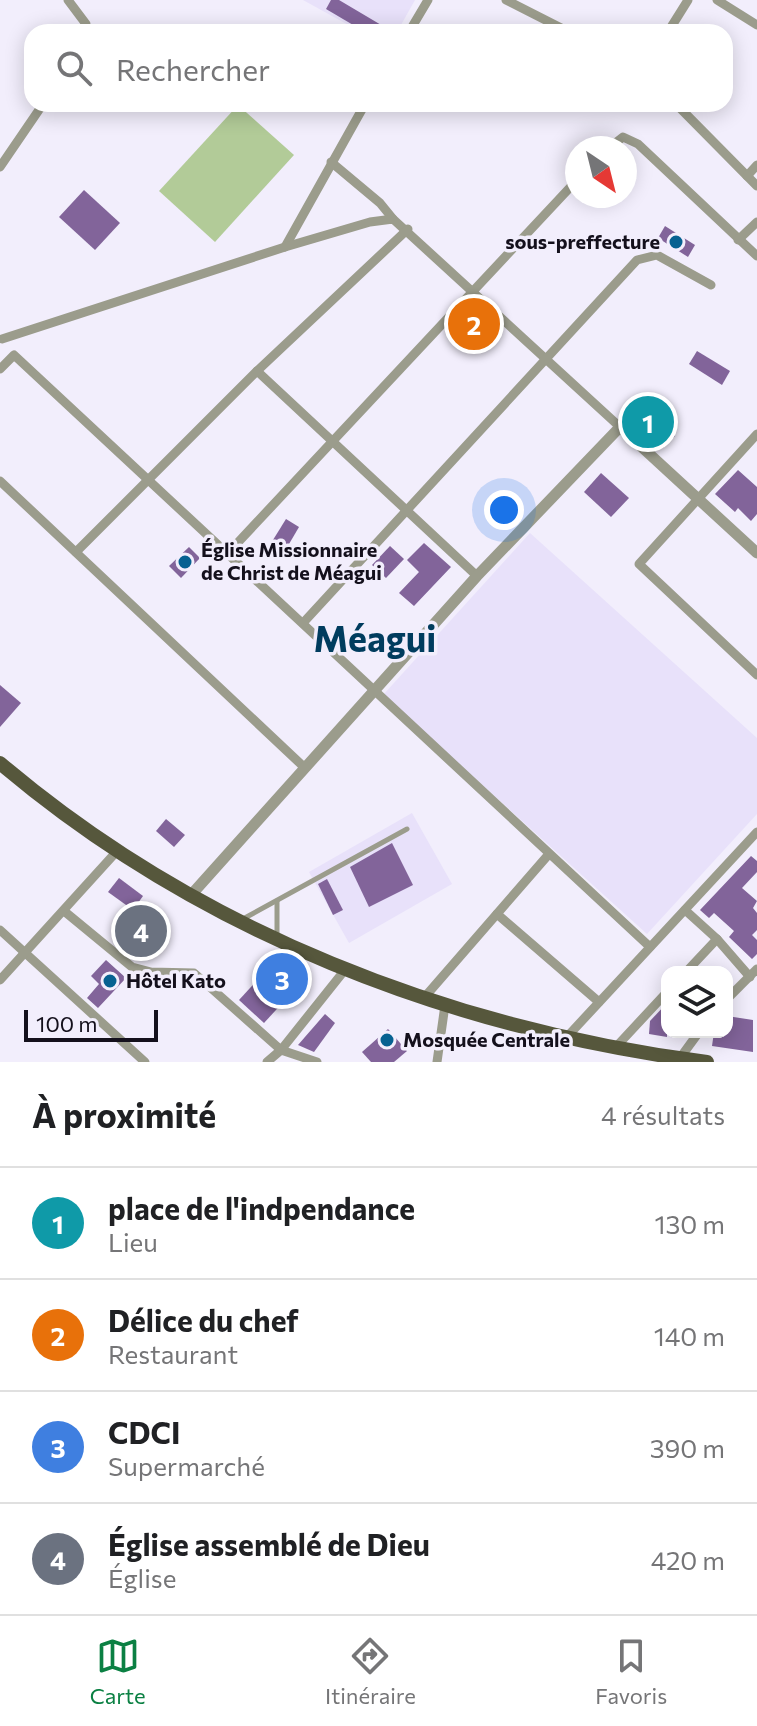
<!DOCTYPE html>
<html lang="fr">
<meta charset="utf-8">
<style>
body{margin:0;font-family:Commissioner,sans-serif;background:#f6f6f6;color:#202124}
.controls{position:absolute;right:24px;bottom:24px;display:grid;overflow:hidden;border-radius:16px;box-shadow:0 4px 20px #0003}
.controls button{width:72px;height:72px;display:grid;place-items:center;padding:0;border:0;border-bottom:2px solid #e0e0e0;background:#fff;color:#202124;font:40px sans-serif}
.compass{position:absolute;left:565px;top:136px;width:72px;height:72px;border-radius:50%;background:#fff;box-shadow:0 4px 20px #0003;rotate:145deg}
.scale{position:absolute;left:24px;bottom:20px;width:134px;box-sizing:border-box;padding-left:8px;border:4px solid #14101c;border-top:0;font-size:22px;line-height:28px;white-space:nowrap;color:#14101c;-webkit-text-stroke:6px #f2eefc;paint-order:stroke}
.you{position:absolute;left:504px;top:510px;width:28px;height:28px;margin:-20px;border:6px solid #fff;border-radius:50%;background:#1a73e8;box-shadow:0 0 0 12px #1a73e833}
.badge{display:grid;place-items:center;width:52px;height:52px;border-radius:50%;background:#0b8043;color:#fff;font-size:26px;font-weight:700}
.pin{position:absolute;translate:-50% -50%;border:4px solid #fff;box-shadow:0 2px 8px #0006}
.list{margin:0;padding:0;list-style:none}
h2{display:flex;justify-content:space-between;align-items:center;height:104px;margin:0;padding:0 32px;font-size:34px}
h2 small{font-size:26px;font-weight:400;color:#757577}
.list li{display:grid;grid-template-columns:52px 1fr auto;gap:24px;align-items:center;box-sizing:border-box;height:112px;padding:0 32px;border-top:2px solid #e0e0e0}
.list b{display:block;font-size:30px;white-space:nowrap}
.list p{margin:0;font-size:26px;white-space:nowrap;color:#757577}
.list em{font-size:26px;font-style:normal;color:#757577}
.icon{flex:none;width:44px;height:44px;fill:none;stroke:currentColor;stroke-width:2;stroke-linecap:round;stroke-linejoin:round}
.map{position:relative;flex:none;width:757px;height:1062px;overflow:hidden}
.search{position:absolute;background:#fff;box-shadow:0 4px 20px #0003;left:24px;right:24px;top:24px;height:88px;display:flex;align-items:center;gap:20px;box-sizing:border-box;padding:0 28px;border-radius:24px;color:#757577;font-size:30px}
.sheet{height:552px;background:#fff}
nav{display:flex;justify-content:space-around;align-items:center;box-sizing:border-box;height:112px;border-top:2px solid #e0e0e0;background:#fff;font-size:22px;color:#757577}
nav a{display:grid;justify-items:center;gap:4px}
nav .on{color:#0b8043}
.map>svg:first-child{display:block}
.built{fill:#e8e1fa}
.green{fill:#b2cb98}
.building{fill:#82649a}
.lines{fill:none;stroke-linecap:round;stroke-linejoin:round}
.service{stroke:#9b9c8c;stroke-width:5}
.minor{stroke:#9b9c8c;stroke-width:9}
.tertiary{stroke:#9b9c8c;stroke-width:11}
.primary{stroke:#56573c;stroke-width:14}
.poi-dot{fill:#066191;stroke:#f2eefc;stroke-width:3}
.labels{text-anchor:middle;stroke-width:7;stroke-linejoin:round;paint-order:stroke}
.poi-label{font-size:20px;font-weight:bold;fill:#14101c;stroke:#f2eefc;text-anchor:start}
.town-label{font-size:36px;font-weight:bold;fill:#003c5e;stroke:#f2eefc}
</style>
<div class="map">
<svg width="757" height="1062" viewBox="0 0 757 1062">
<rect width="100%" height="100%" fill="#f2eefc"/>
<!-- built -->
<g class="built">
<path d="M303,0H415L397,32H361Z"/>
<path d="M530,533L757,738V814L647,934L383,695Z"/>
<path d="M412,813L452,884L349,943L309,872Z"/>
</g>
<!-- green -->
<path class="green" d="M238,105L294,155L215,242L159,191Z"/>
<!-- building -->
<g class="building">
<path d="M331,0H339L393,32H365L326,9Z"/>
<path d="M84,190L120,223L95,250L59,217Z"/>
<path d="M665,226L695,245L688,257L658,238Z"/>
<path d="M697,351L730,371L722,385L689,364Z"/>
<path d="M634,397L675,436L663,448L622,409Z"/>
<path d="M738,470L757,487V514L751,521L738,508L735,512L715,494Z"/>
<path d="M601,473L629,498L611,517L584,492Z"/>
<path d="M286,519L299,527L282,556L268,548Z"/>
<path d="M424,543L451,567L414,606L399,593L419,572L407,560Z"/>
<path d="M390,546L404,559L386,578L372,565Z"/>
<path d="M189,547L200,558L181,578L169,566Z"/>
<path d="M0,685L21,703L0,727Z"/>
<path d="M166,819L185,835L174,847L156,831Z"/>
<path d="M392,843L413,885L369,907L350,867Z"/>
<path d="M751,856L757,861V872L742,888L757,901L753,908L757,913V930L752,935L757,940V954L752,959L729,937L734,931L714,913L709,918L700,910Z"/>
<path d="M119,878L143,896L133,910L108,892Z"/>
<path d="M327,879L343,910L333,915L318,884Z"/>
<path d="M139,912L159,925L143,950L123,936Z"/>
<path d="M106,960L126,978L98,1008L87,998L99,984L91,976Z"/>
<path d="M274,962L299,985L264,1023L239,1000Z"/>
<path d="M667,1003V1037L649,1034L650,1021Z"/>
<path d="M325,1014L335,1023L314,1052L298,1045Z"/>
<path d="M727,1016L753,1020V1052L712,1046L714,1032H727Z"/>
<path d="M388,1029L407,1051L394,1062H371L362,1052Z"/>
</g>
<g class="lines">
<!-- service -->
<g class="service">
<path d="M241,920L407,829"/>
<path d="M277,935V901"/>
</g>
<!-- minor -->
<g class="minor">
<path d="M68,0L86,24V32"/>
<path d="M506,0L569,32"/>
<path d="M717,0L757,25"/>
<path d="M409,32L428,0"/>
<path d="M668,32L688,0"/>
<path d="M676,104L757,186"/>
<path d="M609,148L623,137L638,144L757,256"/>
<path d="M331,162L380,203L393,219"/>
<path d="M0,167L43,104"/>
<path d="M747,176L757,165"/>
<path d="M738,240L757,222"/>
<path d="M285,247L365,104"/>
<path d="M2,339L285,247L370,222L393,219L620,427"/>
<path d="M0,369L14,355L650,947"/>
<path d="M257,371L477,576"/>
<path d="M757,434L639,564L757,675"/>
<path d="M0,481L305,768"/>
<path d="M76,552L257,371L408,229"/>
<path d="M229,552L577,180"/>
<path d="M303,623L637,260L657,255L711,285"/>
<path d="M685,910L717,939L750,977"/>
<path d="M64,911L132,967L151,972L194,973L281,1050L344,971"/>
<path d="M497,914L599,1002"/>
<path d="M0,930L145,1062"/>
<path d="M686,972L717,939"/>
<path d="M0,980L118,850"/>
<path d="M423,999L549,854"/>
<path d="M727,999L757,969"/>
<path d="M565,1039L757,832"/>
<path d="M615,1048L667,992"/>
<path d="M680,1058L699,1032"/>
<path d="M267,1062L281,1050L317,1062"/>
<path d="M437,1062L445,1005"/>
</g>
<!-- tertiary -->
<path class="tertiary" d="M192,894L477,576L620,427L757,553"/>
<!-- primary -->
<path class="primary" d="M0,763C199,932 450,1029 707,1062"/>
</g>
<!-- markers -->
<g class="poi-dot">
<circle cx="676" cy="242" r="8"/>
<circle cx="185" cy="562" r="8"/>
<circle cx="110" cy="981" r="8"/>
<circle cx="387" cy="1040" r="8"/>
</g>
<g class="labels">
<!-- poi labels -->
<g class="poi-label">
<text x="660" y="249" text-anchor="end">sous-preffecture</text>
<text x="201" y="557">Église Missionnaire<tspan x="201" dy="23">de Christ de Méagui</tspan></text>
<text x="126" y="988">Hôtel Kato</text>
<text x="403" y="1047">Mosquée Centrale</text>
</g>
<!-- town labels -->
<g class="town-label">
<text x="375" y="652">Méagui</text>
</g>
</g>
</svg>
<div class="controls">
<button><svg class="icon" aria-label="layers" viewBox="0 0 24 24"><path d="M12 4l9 5-9 5-9-5zM3 14l9 5 9-5"/></svg></button>
</div>
<svg class="compass" viewBox="-18 -18 36 36"><path d="M0-13l5 13h-10z" fill="#e53935"/><path d="M0 13l5-13h-10z" fill="#757577"/></svg>
<div class="scale">100 m</div>
<div class="you"></div>
<div class="pin badge" style="left:648px;top:422px;background:#0f9aa8">1</div>
<div class="pin badge" style="left:474px;top:324px;background:#e8710a">2</div>
<div class="pin badge" style="left:282px;top:979px;background:#3f7fe0">3</div>
<div class="pin badge" style="left:141px;top:931px;background:#6b7280">4</div>
<div class="search"><svg class="icon" aria-label="search" viewBox="0 0 24 24"><circle cx="10" cy="10" r="6"/><path d="M15 15l6 6"/></svg>Rechercher</div>
</div>
<section class="sheet">
<h2>À proximité<small>4 résultats</small></h2>
<ul class="list">
<li><span class="badge" style="background:#0f9aa8">1</span><div><b>place de l'indpendance</b><p>Lieu</p></div><em>130 m</em></li>
<li><span class="badge" style="background:#e8710a">2</span><div><b>Délice du chef</b><p>Restaurant</p></div><em>140 m</em></li>
<li><span class="badge" style="background:#3f7fe0">3</span><div><b>CDCI</b><p>Supermarché</p></div><em>390 m</em></li>
<li><span class="badge" style="background:#6b7280">4</span><div><b>Église assemblé de Dieu</b><p>Église</p></div><em>420 m</em></li>
</ul>
</section>
<nav>
<a class="on"><svg class="icon" aria-label="map" viewBox="0 0 24 24"><path d="M3 6l6-2 6 2 6-2v14l-6 2-6-2-6 2zM9 4v14M15 6v14"/></svg>Carte</a>
<a><svg class="icon" aria-label="directions" viewBox="0 0 24 24"><path d="M12 3l9 9-9 9-9-9zM9 14v-3h6M13 9l2 2-2 2"/></svg>Itinéraire</a>
<a><svg class="icon" aria-label="saved" viewBox="0 0 24 24"><path d="M7 4h10v16l-5-4-5 4z"/></svg>Favoris</a>
</nav>
